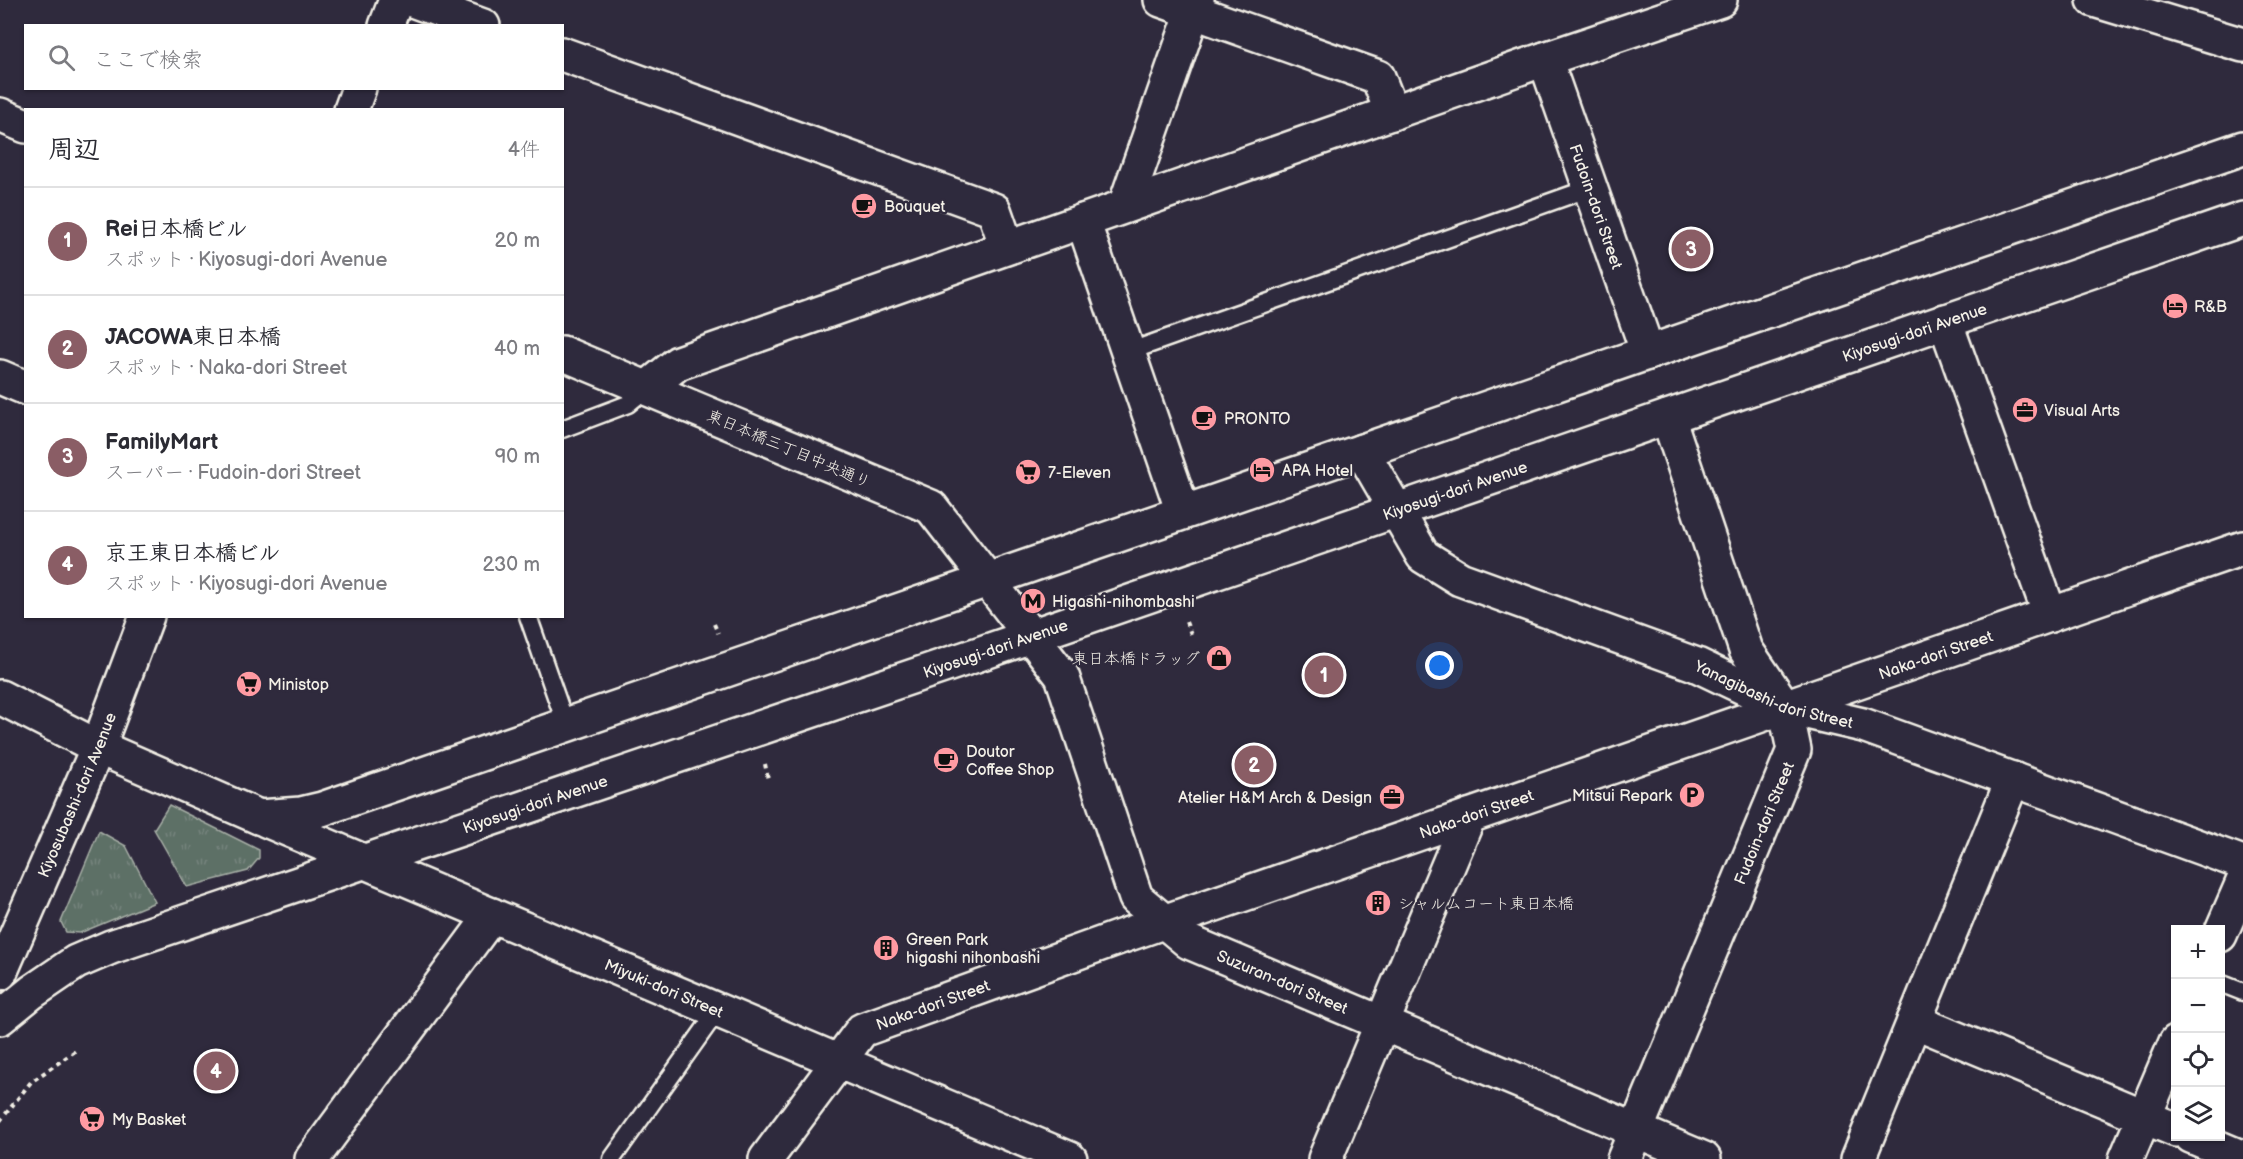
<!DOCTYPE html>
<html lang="ja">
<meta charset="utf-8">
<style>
body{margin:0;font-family:"Balsamiq Sans","Klee One",sans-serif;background:#f2f2f3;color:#2b2b33}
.controls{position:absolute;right:18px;bottom:18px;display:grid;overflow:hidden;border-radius:0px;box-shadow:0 2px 4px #0004}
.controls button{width:54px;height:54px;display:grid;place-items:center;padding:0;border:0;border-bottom:2px solid #e1e1e2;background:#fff;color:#2b2b33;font:30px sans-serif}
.you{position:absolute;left:1440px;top:666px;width:21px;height:21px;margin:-15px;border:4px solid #fff;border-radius:50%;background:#1a73e8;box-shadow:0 0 0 9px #1a73e833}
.badge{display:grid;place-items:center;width:39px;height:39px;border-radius:50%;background:#8a5d65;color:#fff;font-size:20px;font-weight:700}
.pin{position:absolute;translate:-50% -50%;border:3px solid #fff;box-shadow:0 2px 6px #0006}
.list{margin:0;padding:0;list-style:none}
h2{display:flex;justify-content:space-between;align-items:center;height:78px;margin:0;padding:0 24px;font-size:26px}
h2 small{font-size:20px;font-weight:400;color:#7c7c81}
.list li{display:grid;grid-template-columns:39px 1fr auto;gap:18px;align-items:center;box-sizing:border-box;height:108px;padding:0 24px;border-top:2px solid #e1e1e2}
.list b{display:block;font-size:22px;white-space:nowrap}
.list p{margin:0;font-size:20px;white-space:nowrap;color:#7c7c81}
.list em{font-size:20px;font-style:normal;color:#7c7c81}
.icon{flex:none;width:33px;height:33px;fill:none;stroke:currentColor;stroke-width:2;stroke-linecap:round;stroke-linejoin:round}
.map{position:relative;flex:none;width:2243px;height:1159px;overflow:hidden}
.search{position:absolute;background:#fff;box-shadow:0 2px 4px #0004;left:24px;top:24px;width:540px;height:66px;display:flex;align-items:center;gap:15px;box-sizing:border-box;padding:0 21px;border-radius:0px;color:#7c7c81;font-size:22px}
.panel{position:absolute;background:#fff;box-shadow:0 2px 4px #0004;left:24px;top:108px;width:540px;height:510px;border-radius:0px}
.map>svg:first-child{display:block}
.grass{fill:url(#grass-tufts);stroke:#a8b0a7;stroke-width:1.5}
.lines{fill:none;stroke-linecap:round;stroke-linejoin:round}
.lane-casing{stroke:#f4f1e8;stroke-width:21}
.street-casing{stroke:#f4f1e8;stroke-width:38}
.secondary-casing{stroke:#f4f1e8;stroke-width:38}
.path{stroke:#f4f1e8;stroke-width:4;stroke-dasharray:4.5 4.5;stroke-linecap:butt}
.lane{stroke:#2f2a3d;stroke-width:16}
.street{stroke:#2f2a3d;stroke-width:33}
.secondary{stroke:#2f2a3d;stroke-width:33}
.labels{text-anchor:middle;stroke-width:5;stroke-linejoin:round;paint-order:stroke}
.poi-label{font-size:16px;fill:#f4f1e8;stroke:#2f2a3d;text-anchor:start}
.street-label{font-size:16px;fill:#f4f1e8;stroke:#2f2a3d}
</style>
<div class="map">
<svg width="2243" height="1159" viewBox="0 0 2243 1159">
<defs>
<pattern id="grass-tufts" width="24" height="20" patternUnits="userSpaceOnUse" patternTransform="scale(1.5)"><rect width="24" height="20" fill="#5d6f66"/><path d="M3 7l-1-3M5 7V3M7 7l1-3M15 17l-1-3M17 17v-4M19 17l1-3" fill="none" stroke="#75847c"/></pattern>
</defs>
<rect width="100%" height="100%" fill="#2f2a3d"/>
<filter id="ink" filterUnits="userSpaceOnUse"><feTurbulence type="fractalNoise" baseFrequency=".0167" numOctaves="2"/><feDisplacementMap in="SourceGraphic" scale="12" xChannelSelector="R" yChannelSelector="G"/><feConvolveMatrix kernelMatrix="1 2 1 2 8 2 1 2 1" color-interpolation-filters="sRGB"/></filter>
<g filter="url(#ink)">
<!-- grass -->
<g class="grass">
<path d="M169,805L259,850V858L248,871L187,887L154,829Z"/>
<path d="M99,831L126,846L155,902L80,933L66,932L61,922Z"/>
</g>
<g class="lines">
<!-- lane casing -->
<g class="lane-casing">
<g id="lane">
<path d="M1128,352L1590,188"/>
<path d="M562,429L628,404L647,388"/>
<path d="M528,616L566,725"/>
<path d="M2220,983L2243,992"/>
<path d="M612,1159L718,1010"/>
</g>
</g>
<!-- street casing -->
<g class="street-casing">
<g id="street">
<path d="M412,0L483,26"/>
<path d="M1161,0L1378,77L1392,113"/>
<path d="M2094,0L2243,45"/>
<path d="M562,54L994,210L1007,247"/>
<path id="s1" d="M1545,59L1648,353"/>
<path d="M0,115L26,126"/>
<path d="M1125,206L1197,0"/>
<path d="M1083,221L1183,512"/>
<path d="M1945,321L2050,615"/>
<path id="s2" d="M562,353L931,507L1062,676L1136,898L1189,942L1704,1159"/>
<path d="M0,377L26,388"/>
<path d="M647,388L678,363L1545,59L1720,0"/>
<path id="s3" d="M1362,451L1423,556L1460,579L1697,665L1785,707L1863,725L2243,863"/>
<path d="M0,697L98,747L259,817"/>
<path d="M2220,935L2243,882"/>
<path d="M1914,1021L2176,1130"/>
<path d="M2191,1136L2243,1158"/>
<path d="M312,1159L492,915"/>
<path id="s4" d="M766,1159L862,1030L1120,937L2243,548"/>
<path d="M1325,1159L1469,816"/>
<path id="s5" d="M1624,1159L1794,750L1785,707L1746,650L1668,417"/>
<path d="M1858,1159L2013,779"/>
<path d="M2126,1159L2176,1042"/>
</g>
</g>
<!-- secondary casing -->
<g class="secondary-casing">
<g id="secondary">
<path d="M386,26L396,0"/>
<path d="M351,110L359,88"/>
<path d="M259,817L301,814L322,809L2243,148"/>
<path id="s6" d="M266,820L1070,1159"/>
<path id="s7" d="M0,973L98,747L147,616"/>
<path id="s8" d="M0,1018L32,992L76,962L111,947L973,656L2243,219"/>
</g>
</g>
<!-- path -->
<g class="path">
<path d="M1186,622L1191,634"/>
<path d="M714,624L718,633"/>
<path d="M765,764L768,779"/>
<path d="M0,1121L31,1082L78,1049"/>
</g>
<!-- lane -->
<use href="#lane" class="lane"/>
<!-- street -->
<use href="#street" class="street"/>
<!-- secondary -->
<use href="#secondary" class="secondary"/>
</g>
</g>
<!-- icons -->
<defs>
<g id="cafe-disc" transform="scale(1.35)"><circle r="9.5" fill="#ff9aa2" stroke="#2f2a3d"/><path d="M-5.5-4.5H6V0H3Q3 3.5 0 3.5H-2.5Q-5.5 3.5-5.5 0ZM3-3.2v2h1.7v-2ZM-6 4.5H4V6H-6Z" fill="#111"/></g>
<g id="hotel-disc" transform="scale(1.35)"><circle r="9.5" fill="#ff9aa2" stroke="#2f2a3d"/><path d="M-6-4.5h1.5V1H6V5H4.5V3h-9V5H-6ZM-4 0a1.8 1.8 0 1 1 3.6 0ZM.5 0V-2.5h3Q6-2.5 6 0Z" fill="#111"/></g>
<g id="office-disc" transform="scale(1.35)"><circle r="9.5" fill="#ff9aa2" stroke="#2f2a3d"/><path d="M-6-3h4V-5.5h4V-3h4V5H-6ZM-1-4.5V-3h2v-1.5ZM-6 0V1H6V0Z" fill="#111"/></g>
<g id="supermarket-disc" transform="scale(1.35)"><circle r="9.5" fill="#ff9aa2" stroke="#2f2a3d"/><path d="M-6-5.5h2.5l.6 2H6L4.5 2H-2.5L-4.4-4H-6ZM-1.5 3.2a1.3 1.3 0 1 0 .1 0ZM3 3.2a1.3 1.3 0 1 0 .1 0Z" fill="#111"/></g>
<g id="metro-disc" transform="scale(1.35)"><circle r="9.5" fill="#ff9aa2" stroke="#2f2a3d"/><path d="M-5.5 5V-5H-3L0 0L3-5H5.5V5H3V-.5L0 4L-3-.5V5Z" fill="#111"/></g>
<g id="shop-disc" transform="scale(1.35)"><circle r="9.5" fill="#ff9aa2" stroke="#2f2a3d"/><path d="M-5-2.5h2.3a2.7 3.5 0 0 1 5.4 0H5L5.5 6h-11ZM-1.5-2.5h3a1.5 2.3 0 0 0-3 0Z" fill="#111"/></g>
<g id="parking-disc" transform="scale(1.35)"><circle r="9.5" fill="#ff9aa2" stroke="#2f2a3d"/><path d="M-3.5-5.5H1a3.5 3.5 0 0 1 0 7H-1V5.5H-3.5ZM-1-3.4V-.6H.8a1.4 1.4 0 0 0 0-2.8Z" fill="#111"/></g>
<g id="building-disc" transform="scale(1.35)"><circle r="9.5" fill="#ff9aa2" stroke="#2f2a3d"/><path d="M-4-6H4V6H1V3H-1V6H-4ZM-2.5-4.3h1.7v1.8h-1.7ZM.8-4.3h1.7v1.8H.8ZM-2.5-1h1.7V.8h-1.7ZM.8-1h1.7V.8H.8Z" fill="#111"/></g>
</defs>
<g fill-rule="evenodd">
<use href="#cafe-disc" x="864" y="206"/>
<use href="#hotel-disc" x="2175" y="306"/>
<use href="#office-disc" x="2025" y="410"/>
<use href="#cafe-disc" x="1204" y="418"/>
<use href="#hotel-disc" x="1262" y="470"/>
<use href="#supermarket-disc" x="1028" y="472"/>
<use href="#metro-disc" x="1033" y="601"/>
<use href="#shop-disc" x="1219" y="658"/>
<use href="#supermarket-disc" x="249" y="684"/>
<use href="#cafe-disc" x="946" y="760"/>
<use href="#parking-disc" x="1692" y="795"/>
<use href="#office-disc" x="1392" y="797"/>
<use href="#building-disc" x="1378" y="903"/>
<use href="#building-disc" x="886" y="948"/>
<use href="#supermarket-disc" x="92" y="1119"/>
</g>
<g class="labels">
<!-- poi labels -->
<g class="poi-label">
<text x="884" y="212">Bouquet</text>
<text x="2194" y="312">R&amp;B</text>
<text x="2044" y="416">Visual Arts</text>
<text x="1224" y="424">PRONTO</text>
<text x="1282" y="476">APA Hotel</text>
<text x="1048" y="478">7-Eleven</text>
<text x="1052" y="607">Higashi-nihombashi</text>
<text x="1200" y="664" text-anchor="end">東日本橋ドラッグ</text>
<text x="268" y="690">Ministop</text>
<text x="966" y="757">Doutor<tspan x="966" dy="18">Coffee Shop</tspan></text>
<text x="1672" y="801" text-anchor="end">Mitsui Repark</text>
<text x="1372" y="803" text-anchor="end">Atelier H&amp;M Arch &amp; Design</text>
<text x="1398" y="909">シャルムコート東日本橋</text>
<text x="906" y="945">Green Park<tspan x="906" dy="18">higashi nihonbashi</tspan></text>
<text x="112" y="1125">My Basket</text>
</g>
<!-- street labels -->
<g class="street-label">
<text dy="6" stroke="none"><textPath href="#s1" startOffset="156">Fudoin-dori Street</textPath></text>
<text dy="6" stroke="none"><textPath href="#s8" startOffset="2038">Kiyosugi-dori Avenue</textPath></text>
<text transform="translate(789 448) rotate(23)" y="6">東日本橋三丁目中央通り</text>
<text dy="6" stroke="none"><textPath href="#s8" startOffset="1552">Kiyosugi-dori Avenue</textPath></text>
<text dy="6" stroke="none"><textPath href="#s8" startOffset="1066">Kiyosugi-dori Avenue</textPath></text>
<text dy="6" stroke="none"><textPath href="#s4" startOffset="1298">Naka-dori Street</textPath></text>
<text dy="6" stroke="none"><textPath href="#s3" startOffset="500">Yanagibashi-dori Street</textPath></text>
<text dy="6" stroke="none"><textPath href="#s7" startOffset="194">Kiyosubashi-dori Avenue</textPath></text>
<text dy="6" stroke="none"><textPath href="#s8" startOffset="580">Kiyosugi-dori Avenue</textPath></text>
<text dy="6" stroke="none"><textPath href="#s4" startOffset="812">Naka-dori Street</textPath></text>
<text dy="6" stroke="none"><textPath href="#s5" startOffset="364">Fudoin-dori Street</textPath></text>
<text dy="6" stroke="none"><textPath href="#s2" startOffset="1018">Suzuran-dori Street</textPath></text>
<text dy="6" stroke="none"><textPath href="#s6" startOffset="432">Miyuki-dori Street</textPath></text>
<text dy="6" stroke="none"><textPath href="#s4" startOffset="236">Naka-dori Street</textPath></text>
</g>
</g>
</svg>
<div class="controls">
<button>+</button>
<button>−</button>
<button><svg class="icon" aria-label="locate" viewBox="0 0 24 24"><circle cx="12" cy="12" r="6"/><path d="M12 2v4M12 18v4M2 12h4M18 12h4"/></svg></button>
<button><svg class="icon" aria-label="layers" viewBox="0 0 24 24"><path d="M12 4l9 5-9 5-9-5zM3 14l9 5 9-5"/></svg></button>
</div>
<div class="you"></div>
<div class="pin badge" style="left:1324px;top:675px">1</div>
<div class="pin badge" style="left:1254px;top:765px">2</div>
<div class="pin badge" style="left:1691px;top:249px">3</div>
<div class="pin badge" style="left:216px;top:1071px">4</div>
<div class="search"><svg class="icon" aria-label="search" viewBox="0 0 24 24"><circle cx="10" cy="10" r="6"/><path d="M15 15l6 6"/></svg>ここで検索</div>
<section class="panel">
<h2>周辺<small>4件</small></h2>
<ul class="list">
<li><span class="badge">1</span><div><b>Rei日本橋ビル</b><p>スポット · Kiyosugi-dori Avenue</p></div><em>20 m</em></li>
<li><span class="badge">2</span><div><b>JACOWA東日本橋</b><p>スポット · Naka-dori Street</p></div><em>40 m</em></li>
<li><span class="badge">3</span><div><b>FamilyMart</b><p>スーパー · Fudoin-dori Street</p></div><em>90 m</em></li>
<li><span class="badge">4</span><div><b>京王東日本橋ビル</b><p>スポット · Kiyosugi-dori Avenue</p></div><em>230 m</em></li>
</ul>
</section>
</div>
